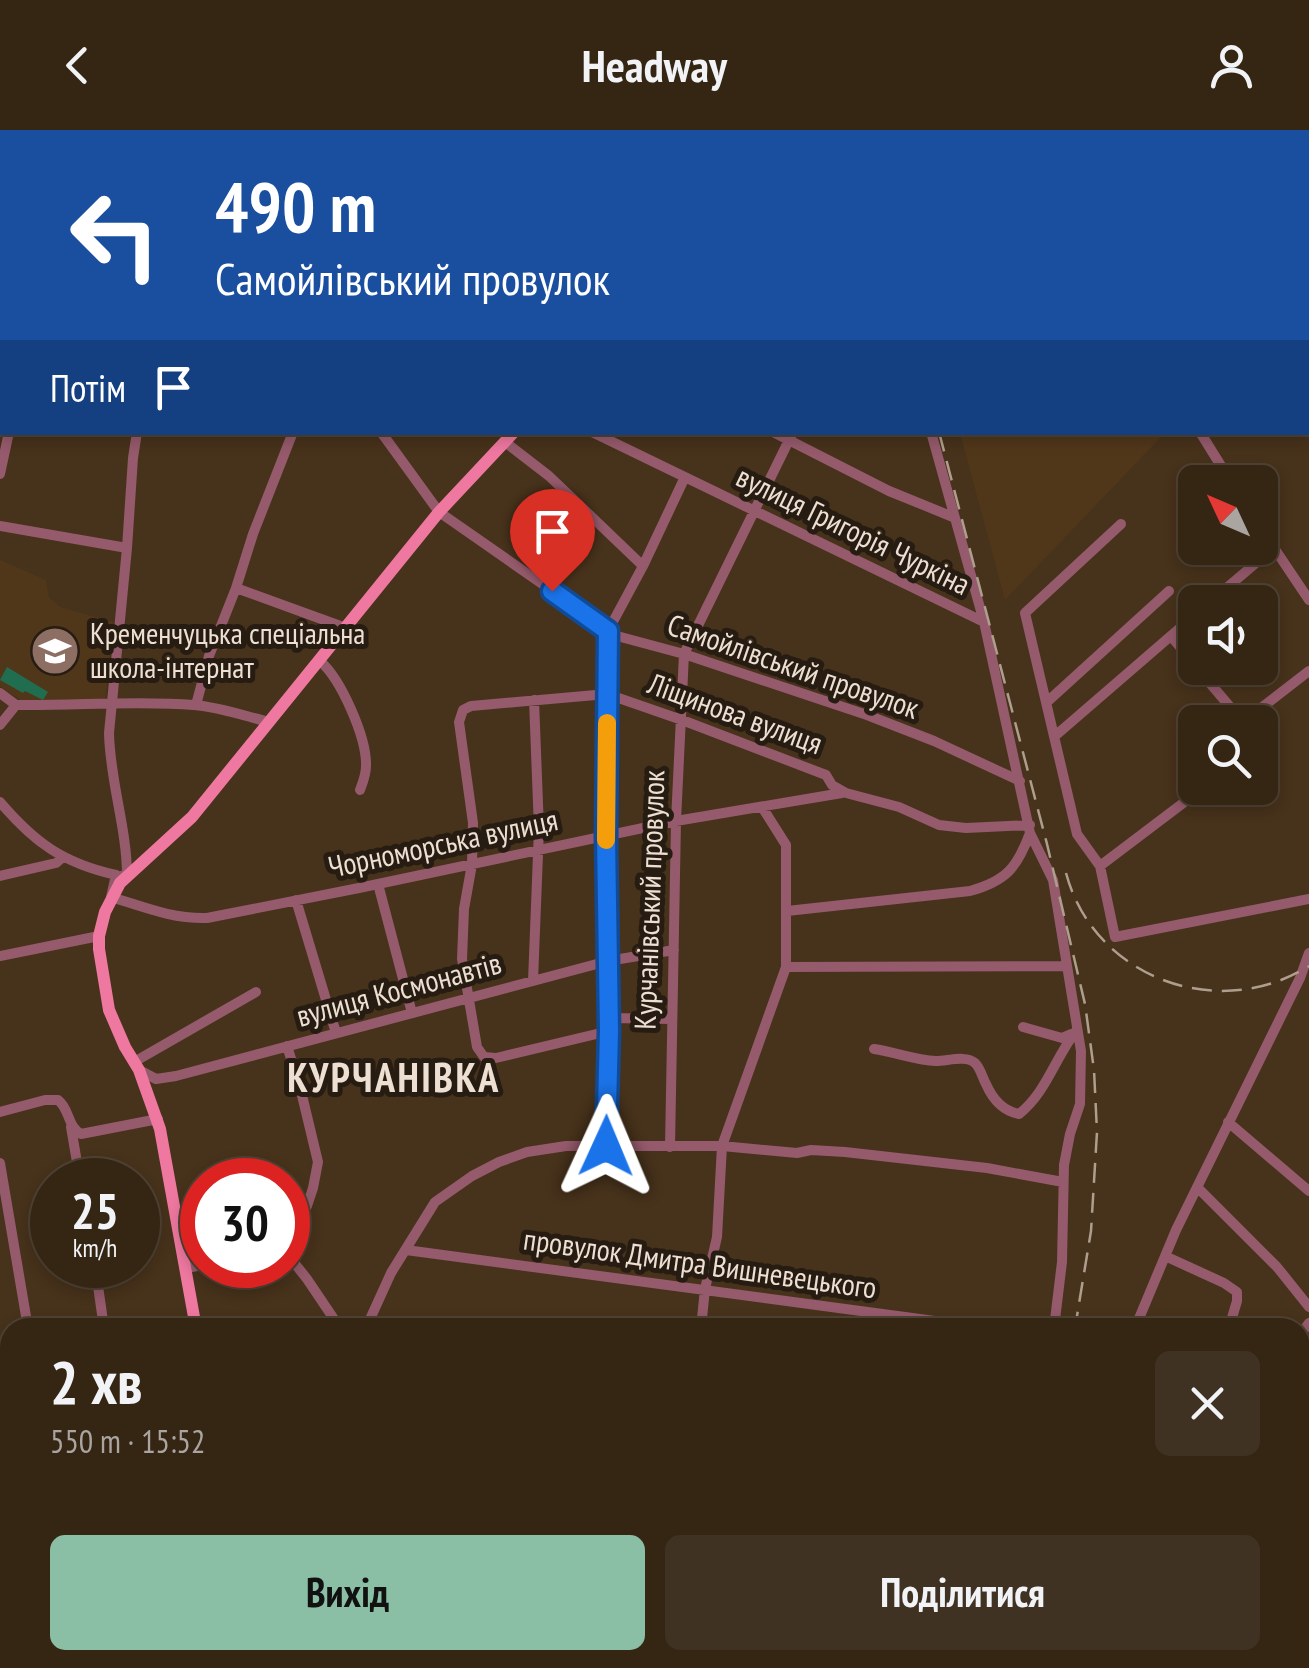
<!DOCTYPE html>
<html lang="uk">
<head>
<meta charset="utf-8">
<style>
	body { margin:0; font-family:"PT Sans Narrow",sans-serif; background:#403222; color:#f1f3f6; height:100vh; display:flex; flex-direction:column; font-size:38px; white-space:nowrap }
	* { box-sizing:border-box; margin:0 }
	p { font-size:32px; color:#aaa5a0 }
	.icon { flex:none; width:55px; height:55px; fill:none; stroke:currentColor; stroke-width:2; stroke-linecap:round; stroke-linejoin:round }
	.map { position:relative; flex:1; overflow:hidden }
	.panel { position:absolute; left:0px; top:1188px; width:1310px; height:352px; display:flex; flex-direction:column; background:#352614; border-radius:30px 30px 0 0; box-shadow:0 5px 15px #0003,0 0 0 2px #4f4334 }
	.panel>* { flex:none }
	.top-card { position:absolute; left:0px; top:0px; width:1310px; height:305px; box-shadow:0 5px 15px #0003,0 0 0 2px #4f4334; background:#1a4fa0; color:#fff; overflow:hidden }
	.needle { width:65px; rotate:314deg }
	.buttons { position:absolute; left:1178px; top:335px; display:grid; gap:20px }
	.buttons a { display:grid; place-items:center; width:100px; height:100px; border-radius:15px; background:#352614; box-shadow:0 5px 15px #0003,0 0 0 2px #4f4334; font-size:50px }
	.speed { position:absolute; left:30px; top:1028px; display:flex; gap:20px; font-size:50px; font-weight:700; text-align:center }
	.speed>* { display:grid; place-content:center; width:130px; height:130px; border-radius:50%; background:#352614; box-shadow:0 5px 15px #0003,0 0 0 2px #4f4334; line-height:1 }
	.speed small { font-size:25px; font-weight:400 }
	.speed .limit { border:15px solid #d22; background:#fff; color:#111 }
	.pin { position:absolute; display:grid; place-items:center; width:85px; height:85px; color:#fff; margin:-102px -42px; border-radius:50% 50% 50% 0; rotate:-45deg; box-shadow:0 0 10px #0007 }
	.pin .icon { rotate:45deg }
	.me { position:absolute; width:110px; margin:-55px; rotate:1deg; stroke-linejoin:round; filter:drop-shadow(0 0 8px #0008) }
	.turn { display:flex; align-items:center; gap:35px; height:210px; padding:0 50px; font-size:45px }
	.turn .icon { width:130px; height:130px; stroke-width:2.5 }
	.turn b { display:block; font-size:70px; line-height:85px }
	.then { display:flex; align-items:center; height:95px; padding:0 50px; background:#0003; gap:20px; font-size:38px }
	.round { display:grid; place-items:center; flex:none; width:105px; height:105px; border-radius:15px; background:#403222 }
	.overview { display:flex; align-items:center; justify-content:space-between; height:170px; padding:0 50px }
	h1 { font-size:60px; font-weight:800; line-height:75px }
	.cta { display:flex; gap:20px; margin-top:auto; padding:20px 50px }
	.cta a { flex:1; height:115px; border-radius:15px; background:#8abfa5; color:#111; font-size:40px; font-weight:800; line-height:115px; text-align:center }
	.cta a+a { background:#403222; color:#f1f3f6 }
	header { display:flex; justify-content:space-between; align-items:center; height:130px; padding:0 50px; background:#352614; font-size:45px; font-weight:800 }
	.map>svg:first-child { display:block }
	.built { fill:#51371a }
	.green { fill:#216d4f }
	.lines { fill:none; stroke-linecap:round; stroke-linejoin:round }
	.minor { stroke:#955a6c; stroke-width:10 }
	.major { stroke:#ef78a0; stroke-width:12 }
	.rail { stroke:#ae9e8d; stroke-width:2.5; stroke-dasharray:20 10; stroke-linecap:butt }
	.route-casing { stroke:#114b97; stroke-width:25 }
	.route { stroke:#1a73e8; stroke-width:18 }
	.slow { stroke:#f59e0b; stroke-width:18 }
	.labels { text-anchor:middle; stroke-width:10; stroke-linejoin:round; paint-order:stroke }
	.street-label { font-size:30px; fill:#eddfd2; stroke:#261c12 }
	.poi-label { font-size:30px; fill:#eddfd2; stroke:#261c12; text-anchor:start }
	.district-label { font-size:40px; font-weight:bold; letter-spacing:2.5px; fill:#eddfd2; stroke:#261c12 }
</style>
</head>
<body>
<header><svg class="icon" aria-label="back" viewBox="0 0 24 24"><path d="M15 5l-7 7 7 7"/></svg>Headway<svg class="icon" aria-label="person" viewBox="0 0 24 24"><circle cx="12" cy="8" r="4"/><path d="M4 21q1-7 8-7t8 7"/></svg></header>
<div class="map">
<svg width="1309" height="1538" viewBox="0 0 1309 1538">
	<rect width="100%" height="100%" fill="#47321b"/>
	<path class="built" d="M1157 303 1160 308 1005 470 960 303Z
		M0 430 46 450 49 468 60 477 113 492 105 572 25 573 0 556Z
		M765 1530H892L903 1538H758Z"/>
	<path class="green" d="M7 537 48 562 43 570 25 561 23 563 0 550Z
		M1300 1446 1309 1453V1538H1263V1530H1300Z"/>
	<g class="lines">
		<path class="minor" d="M230 0 238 2
			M375 0 381 2
			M584 0 586 2
			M847 0 848 2
			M958 0 960 2
			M1113 0 1115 2
			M1215 0 1217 2
			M217 2V0
			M504 2 505 0
			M797 2 800 0
			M1023 2 1024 0
			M0 142H2
			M1308 148 1309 150
			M0 157 2 166
			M0 249H2
			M1308 295 1309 298
			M381 302 439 382 617 506 684 524 867 585 934 611 1020 651
			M592 302 984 492
			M773 302 889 361 953 387
			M931 302 984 492 1030 703 1053 750 1081 921 1080 974 1070 1004 1064 1035 1062 1132 1054 1198
			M1200 302 1231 352
			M505 312 549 346 643 436
			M0 344 9 302
			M1121 394 1025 483 1077 704 1100 736 1115 807 1309 769
			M0 396 127 418
			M1260 397 1309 470
			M236 458 346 498
			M1210 472 1263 427 1268 410
			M1171 506 1195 535
			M320 531C341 549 367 608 366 636 366 645 363 652 360 660
			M1197 538 1243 592 1309 541
			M0 563 16 575
			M1047 572 1169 461
			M196 575 209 526 236 458 253 404 293 302
			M0 595 16 575C75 576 135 570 194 575 219 577 245 586 269 592
			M1055 606 1195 485
			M0 672C35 713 63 733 116 745L111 767C144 777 172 789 207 788L359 758 676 691 842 663
			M1100 736 1203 658
			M0 746 56 733 62 728
			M121 746H127C127 698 110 652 109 603L127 418 133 328 137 302
			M378 754 412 883
			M296 770 336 903
			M787 781 970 761C1006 751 1017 738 1030 703
			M0 826 99 806
			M786 837 1066 836
			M533 851 539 699 534 570
			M609 888 671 889
			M1023 897 1062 908 1071 904
			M609 901 496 928 484 927 477 917 462 829 464 779 472 734 473 693 459 592 463 580 471 576 607 564 682 590 826 645 832 655 846 663 899 677 939 695 966 698 1030 695
			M287 916 300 957 318 1032 313 1058 307 1076 288 1103
			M874 919C895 922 915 930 936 931 948 931 966 925 975 933 981 939 982 947 986 954 993 970 1003 981 1019 984 1046 963 1055 928 1076 901
			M134 932 256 862
			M139 940 156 949 176 946 608 831 674 820
			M0 982 45 970H58C70 979 67 996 81 1004L158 989
			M1228 992 1309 1061
			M71 997 80 1050
			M606 1016 609 901 606 707 608 501 643 436 685 347
			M670 1017 676 691 684 524 793 302
			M0 1033 28 1198
			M1197 1057 1277 1137 1309 1177
			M406 1120 987 1198
			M288 1125 307 1149 336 1192 342 1198
			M1165 1126 1224 1153 1237 1162V1171L1229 1198
			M95 1135 104 1198
			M187 1138 202 1135
			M366 1198 391 1143 435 1072 472 1046 499 1032 527 1022 566 1016H722L797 1023 811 1020 845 1022 987 1038 1063 1052
			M701 1198 705 1159 717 1107 722 1016 786 837V715L762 677
			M1135 1198 1176 1100 1300 848 1309 823
			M1300 1205 1309 1193
			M0 1248 10 1244
			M1300 1377 1309 1365
			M0 1388 10 1384
			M1300 1431 1309 1438
			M0 1500 10 1496
			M331 1530 332 1538
			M563 1530 574 1538
			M898 1530 909 1538
			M467 1538 472 1530
			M929 1538 933 1530
			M985 1538 989 1530
			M1070 1538 1074 1530
			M1160 1538 1165 1530"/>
		<path class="major" d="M681 2 682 0
			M196 1198 160 999 139 940 125 917 109 880 99 819V806L105 782 120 753 192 687 439 382 514 302
			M248 1530 249 1538"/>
		<path class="rail" d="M861 0 862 2
			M899 0 901 2
			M939 302 1047 714 1085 874 1094 940 1097 1002 1091 1101 1075 1198
			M1066 743C1094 848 1218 893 1309 836
			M936 1538 940 1530"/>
	</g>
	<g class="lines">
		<g class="route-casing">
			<path id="route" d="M552 461 608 501 606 707 609 901 606 1016"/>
		</g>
		<use href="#route" class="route"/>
		<path class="slow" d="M606 710 607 593"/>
	</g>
	<defs>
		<g id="school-disc" transform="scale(2.5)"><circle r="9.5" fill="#8d6e63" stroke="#261c12"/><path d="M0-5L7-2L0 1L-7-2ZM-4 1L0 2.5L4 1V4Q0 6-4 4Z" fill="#fff"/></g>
	</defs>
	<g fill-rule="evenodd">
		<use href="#school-disc" x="55" y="521"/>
	</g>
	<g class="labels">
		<g class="street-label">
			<text transform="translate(853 401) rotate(26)" y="10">вулиця Григорія Чуркіна</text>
			<text transform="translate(793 537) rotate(19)" y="10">Самойлівський провулок</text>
			<text transform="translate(735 584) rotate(20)" y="10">Ліщинова вулиця</text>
			<text transform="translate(443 714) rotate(-12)" y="10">Чорноморська вулиця</text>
			<text transform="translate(650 770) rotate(-88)" y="10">Курчанівський провулок</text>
			<text transform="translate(399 860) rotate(-15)" y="10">вулиця Космонавтів</text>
			<text transform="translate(700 1134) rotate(8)" y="10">провулок Дмитра Вишневецького</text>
		</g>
		<g class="poi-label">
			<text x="90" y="514">Кременчуцька спеціальна<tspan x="90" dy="34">школа-інтернат</tspan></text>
		</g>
		<g class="district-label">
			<text x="394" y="962">КУРЧАНІВКА</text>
		</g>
	</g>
</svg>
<div class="buttons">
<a><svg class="needle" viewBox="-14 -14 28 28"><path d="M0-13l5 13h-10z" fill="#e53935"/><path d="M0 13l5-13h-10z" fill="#aaa5a0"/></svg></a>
<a><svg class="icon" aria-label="sound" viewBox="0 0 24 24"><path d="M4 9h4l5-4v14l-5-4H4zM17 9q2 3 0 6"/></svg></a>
<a><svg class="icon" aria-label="search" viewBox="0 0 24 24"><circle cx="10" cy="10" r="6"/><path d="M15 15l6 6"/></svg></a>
</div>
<div class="speed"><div>25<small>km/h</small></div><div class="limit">30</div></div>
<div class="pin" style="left:552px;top:461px;background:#d93025"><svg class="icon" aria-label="arrive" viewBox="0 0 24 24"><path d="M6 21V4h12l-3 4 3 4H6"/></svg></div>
<svg class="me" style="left:606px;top:1016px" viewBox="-20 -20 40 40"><path d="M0-17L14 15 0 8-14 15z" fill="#1a73e8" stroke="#fff" stroke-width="4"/></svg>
<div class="top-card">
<div class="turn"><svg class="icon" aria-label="left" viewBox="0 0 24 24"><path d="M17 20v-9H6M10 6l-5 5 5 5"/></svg><div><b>490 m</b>Самойлівський провулок</div></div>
<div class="then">Потім<svg class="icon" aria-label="arrive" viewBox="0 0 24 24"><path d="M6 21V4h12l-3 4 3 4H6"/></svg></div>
</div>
<section class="panel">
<div class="overview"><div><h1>2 хв</h1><p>550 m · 15:52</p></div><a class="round"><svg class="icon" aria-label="close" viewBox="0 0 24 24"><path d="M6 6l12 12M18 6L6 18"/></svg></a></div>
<div class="cta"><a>Вихід</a><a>Поділитися</a></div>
</section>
</div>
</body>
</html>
